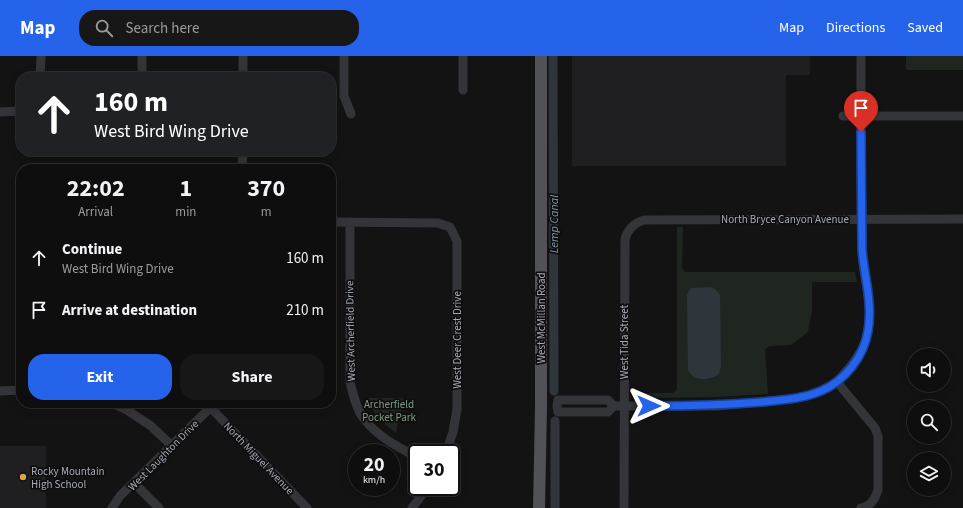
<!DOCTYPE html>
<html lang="en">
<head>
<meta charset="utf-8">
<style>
	body { margin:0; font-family:"Source Sans 3",sans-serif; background:#171718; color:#f1f3f6; height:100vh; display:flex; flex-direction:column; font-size:15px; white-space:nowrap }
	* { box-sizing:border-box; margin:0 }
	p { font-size:13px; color:#9b9c9e }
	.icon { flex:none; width:22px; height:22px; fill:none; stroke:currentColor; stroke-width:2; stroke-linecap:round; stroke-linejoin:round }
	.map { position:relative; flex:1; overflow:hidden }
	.details { position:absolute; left:16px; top:108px; width:320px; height:244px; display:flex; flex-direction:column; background:#0e0e0f; border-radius:16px; box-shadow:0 2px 10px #0003,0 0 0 1px #2e2e2f }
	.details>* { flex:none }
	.top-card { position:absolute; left:16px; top:16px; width:320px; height:84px; border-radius:16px; box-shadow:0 2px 10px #0003,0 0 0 1px #2e2e2f; background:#202124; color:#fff; overflow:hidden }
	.tools { position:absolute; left:907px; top:292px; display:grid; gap:8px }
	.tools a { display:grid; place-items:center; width:44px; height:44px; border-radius:50%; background:#0e0e0f; box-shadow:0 2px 10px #0003,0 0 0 1px #2e2e2f; font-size:20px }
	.speed { position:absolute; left:348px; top:388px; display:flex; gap:8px; font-size:20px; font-weight:700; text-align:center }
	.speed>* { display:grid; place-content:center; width:52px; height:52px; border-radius:50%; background:#0e0e0f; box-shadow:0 2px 10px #0003,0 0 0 1px #2e2e2f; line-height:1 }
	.speed small { font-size:10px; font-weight:400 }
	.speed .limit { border:2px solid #111; border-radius:6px; background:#fff; color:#111 }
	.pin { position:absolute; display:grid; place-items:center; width:34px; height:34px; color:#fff; margin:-41px -17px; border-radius:50% 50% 50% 0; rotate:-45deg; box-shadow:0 0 4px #0007 }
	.pin .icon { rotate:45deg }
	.me { position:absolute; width:44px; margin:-22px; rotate:90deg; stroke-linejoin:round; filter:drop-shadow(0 0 3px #0008) }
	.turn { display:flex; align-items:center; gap:14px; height:84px; padding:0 12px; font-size:18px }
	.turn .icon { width:52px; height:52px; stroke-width:2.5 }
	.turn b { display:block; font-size:28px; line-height:34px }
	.eta { display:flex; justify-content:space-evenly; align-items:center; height:68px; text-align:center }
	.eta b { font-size:24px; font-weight:700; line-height:28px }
	.primary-button { display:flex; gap:8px; margin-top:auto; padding:8px 12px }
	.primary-button a { flex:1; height:46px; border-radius:16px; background:#2563eb; color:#fff; font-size:16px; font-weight:700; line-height:46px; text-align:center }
	.primary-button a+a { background:#171718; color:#f1f3f6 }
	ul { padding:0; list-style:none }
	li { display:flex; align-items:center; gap:12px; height:52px; padding:0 12px }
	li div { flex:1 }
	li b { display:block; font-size:15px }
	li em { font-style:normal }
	header { display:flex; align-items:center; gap:24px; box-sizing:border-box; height:56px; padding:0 20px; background:#2563eb; color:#fff }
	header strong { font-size:19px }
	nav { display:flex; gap:22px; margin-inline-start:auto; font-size:14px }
	.search { width:280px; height:36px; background:#171718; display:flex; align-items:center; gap:10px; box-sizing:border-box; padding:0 14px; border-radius:16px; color:#9b9c9e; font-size:15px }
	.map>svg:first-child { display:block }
	.built { fill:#1f1f21 }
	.green { fill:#1f2620 }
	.water { fill:#2e353b }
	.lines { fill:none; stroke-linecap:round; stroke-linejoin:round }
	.canal { stroke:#2e353b; stroke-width:9 }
	.minor { stroke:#343538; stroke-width:9 }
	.major { stroke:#505257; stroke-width:12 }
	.route-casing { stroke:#184099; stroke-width:10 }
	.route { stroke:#2563eb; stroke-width:7 }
	.poi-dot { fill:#dba344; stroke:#0e0e0f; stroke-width:1.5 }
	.labels { text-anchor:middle; stroke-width:3.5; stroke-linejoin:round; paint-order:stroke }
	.street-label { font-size:11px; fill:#a6aab3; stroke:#0e0e0f }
	.park-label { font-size:11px; fill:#7f9c80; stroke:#0e0e0f }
	.poi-label { font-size:11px; fill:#a6aab3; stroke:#0e0e0f; text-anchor:start }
	.water-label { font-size:12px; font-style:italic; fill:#8198aa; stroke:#0e0e0f }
</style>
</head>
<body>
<header>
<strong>Map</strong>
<div class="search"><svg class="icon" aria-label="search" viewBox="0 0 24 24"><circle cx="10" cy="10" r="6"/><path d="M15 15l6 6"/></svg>Search here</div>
<nav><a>Map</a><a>Directions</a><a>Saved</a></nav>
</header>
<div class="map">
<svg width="963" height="452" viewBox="0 0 963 452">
	<rect width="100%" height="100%" fill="#131314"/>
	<path class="built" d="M572 0H810V19H786V110H572Z
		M0 390H46V452H0Z"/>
	<path class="green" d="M906 0H963V14H906Z
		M677 171H683L682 212 685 216H855L857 226H812V255L808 276 791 289 769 290 765 294 768 338 716 341 638 342 635 337H673L677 333Z
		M366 342H403V348L396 377C383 368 373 357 366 342Z"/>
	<path class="water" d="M712 231 716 234 720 239 721 310 719 318C709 325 694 326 688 314L687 239 691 232Z"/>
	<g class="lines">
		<path class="canal" d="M553 0 554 335
			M555 365V452"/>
		<path class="minor" d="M142 0V21
			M344 0V40L351 58
			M861 0C861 65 860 129 862 194 863 221 873 247 868 275 864 296 851 310 837 326L875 372 878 380V434C875 443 871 450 861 452
			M40 21 41 0
			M243 21V0
			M463 34V0
			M0 56 21 55
			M843 60H963
			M242 113 243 95
			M331 166 438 167 450 171 457 185V353L453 376 446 397
			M350 166V326C353 338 356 353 364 363 378 381 398 391 417 401
			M0 335 21 334
			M558 344H608L614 350 608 356H558L557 350Z
			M111 347 127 354 151 370 172 390
			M614 350H717L792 343 806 340 822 334 837 326
			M210 351 307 452
			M134 427 159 452
			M112 452 120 440 215 347
			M412 452 428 431
			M624 452 625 183C628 173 634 167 644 164L963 163"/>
		<path class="major" d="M539 452 541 351V0"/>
	</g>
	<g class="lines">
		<g class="route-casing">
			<path id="route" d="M649 350C687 350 724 349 762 346 782 344 802 343 821 335 845 325 864 300 868 275 873 247 864 220 862 193L861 76"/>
		</g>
		<use href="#route" class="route"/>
	</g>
	<circle class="poi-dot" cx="23" cy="421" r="4"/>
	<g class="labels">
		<g class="street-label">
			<text x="785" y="167">North Bryce Canyon Avenue</text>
			<text transform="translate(541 262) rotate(-90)" y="4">West McMillan Road</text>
			<text transform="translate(350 275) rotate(-91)" y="4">West Archerfield Drive</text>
			<text transform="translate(457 284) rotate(-90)" y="4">West Deer Crest Drive</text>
			<text transform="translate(624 286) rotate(-90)" y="4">West Tida Street</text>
			<text transform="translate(163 399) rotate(-45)" y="4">West Laughton Drive</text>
			<text transform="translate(259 402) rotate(46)" y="4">North Miguel Avenue</text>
		</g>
		<g class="park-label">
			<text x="389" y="352">Archerfield<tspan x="389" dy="13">Pocket Park</tspan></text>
		</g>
		<g class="poi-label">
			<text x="31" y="419">Rocky Mountain<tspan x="31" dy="13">High School</tspan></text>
		</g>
		<g class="water-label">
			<text transform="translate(554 168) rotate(-90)" y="4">Lemp Canal</text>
		</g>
	</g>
</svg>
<div class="tools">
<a><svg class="icon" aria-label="sound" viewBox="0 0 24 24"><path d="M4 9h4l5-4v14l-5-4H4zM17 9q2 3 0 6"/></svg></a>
<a><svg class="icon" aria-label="search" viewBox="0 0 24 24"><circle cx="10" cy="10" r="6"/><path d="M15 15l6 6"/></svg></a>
<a><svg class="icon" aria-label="layers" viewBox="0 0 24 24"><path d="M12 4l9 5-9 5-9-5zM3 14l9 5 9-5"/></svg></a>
</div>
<div class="speed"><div>20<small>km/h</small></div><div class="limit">30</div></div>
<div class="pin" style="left:861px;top:76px;background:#d93025"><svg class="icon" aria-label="arrive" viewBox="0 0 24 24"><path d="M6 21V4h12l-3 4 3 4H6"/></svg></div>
<svg class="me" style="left:649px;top:350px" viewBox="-20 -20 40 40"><path d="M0-17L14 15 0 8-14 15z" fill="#2563eb" stroke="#fff" stroke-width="4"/></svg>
<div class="top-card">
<div class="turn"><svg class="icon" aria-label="ahead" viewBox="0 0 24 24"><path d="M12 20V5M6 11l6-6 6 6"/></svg><div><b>160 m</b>West Bird Wing Drive</div></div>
</div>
<section class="details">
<div class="eta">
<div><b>22:02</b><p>Arrival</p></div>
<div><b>1</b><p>min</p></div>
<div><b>370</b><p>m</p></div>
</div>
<ul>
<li><svg class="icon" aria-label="ahead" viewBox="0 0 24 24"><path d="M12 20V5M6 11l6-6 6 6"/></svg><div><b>Continue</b><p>West Bird Wing Drive</p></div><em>160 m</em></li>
<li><svg class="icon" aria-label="arrive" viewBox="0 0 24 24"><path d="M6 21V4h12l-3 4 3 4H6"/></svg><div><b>Arrive at destination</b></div><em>210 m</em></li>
</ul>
<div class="primary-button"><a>Exit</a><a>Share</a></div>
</section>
</div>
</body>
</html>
